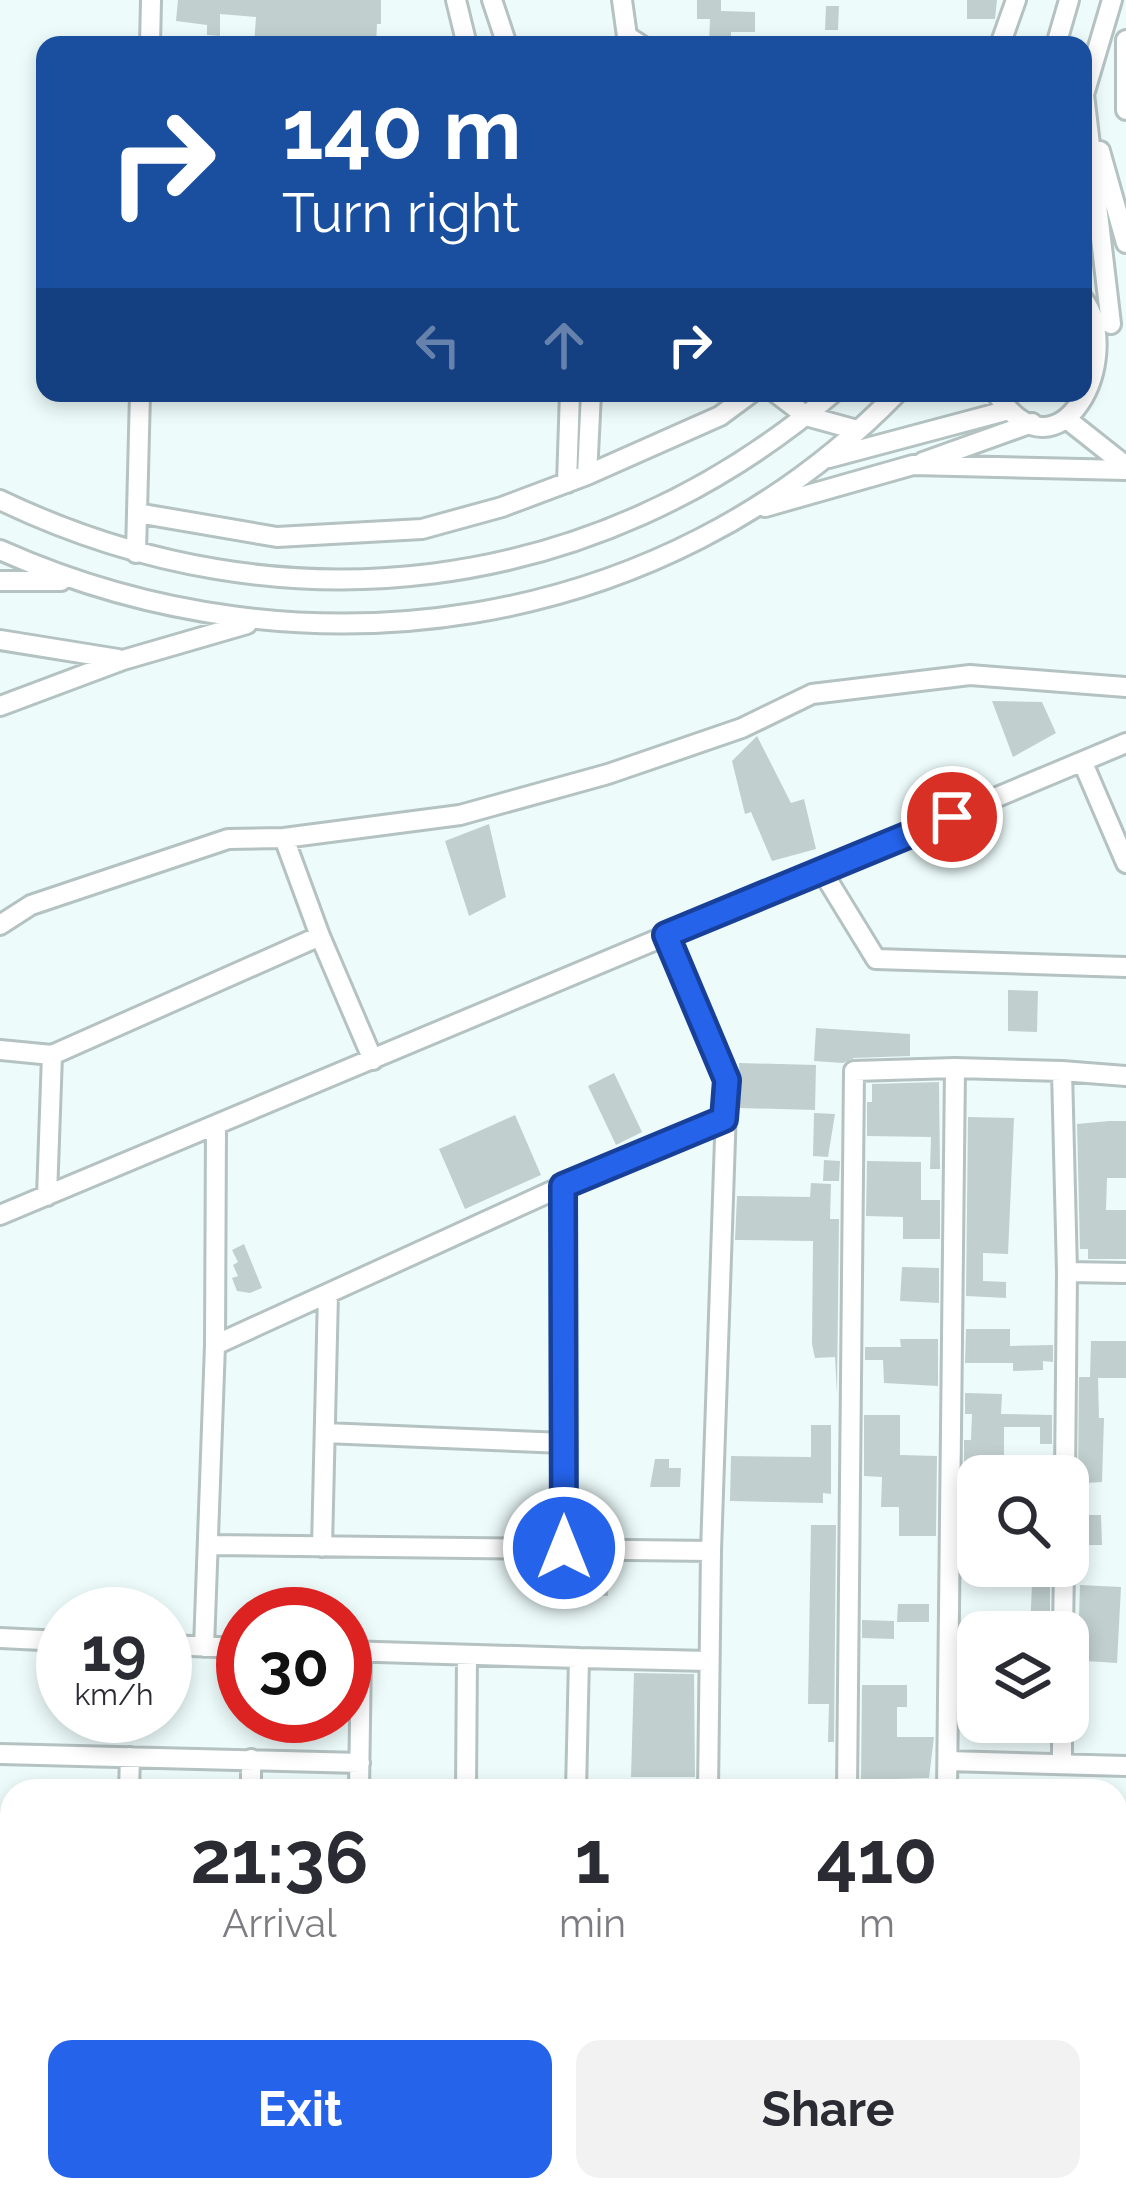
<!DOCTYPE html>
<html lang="en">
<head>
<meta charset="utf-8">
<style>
	body { margin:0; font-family:Raleway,sans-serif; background:#f2f2f3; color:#2b2b33; height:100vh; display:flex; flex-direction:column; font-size:45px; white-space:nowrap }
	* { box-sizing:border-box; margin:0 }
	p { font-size:39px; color:#7c7c81 }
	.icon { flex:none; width:66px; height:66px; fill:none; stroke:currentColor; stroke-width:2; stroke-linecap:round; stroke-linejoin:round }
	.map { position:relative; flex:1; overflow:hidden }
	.side { position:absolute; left:0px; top:1779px; width:1128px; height:423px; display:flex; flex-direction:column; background:#fff; border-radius:36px 36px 0 0; box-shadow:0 6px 18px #0003 }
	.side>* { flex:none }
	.guide { position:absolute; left:36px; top:36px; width:1056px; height:366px; border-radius:24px; box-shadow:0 6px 18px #0003; background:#1a4fa0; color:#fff; overflow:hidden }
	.fabs { position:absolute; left:957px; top:1455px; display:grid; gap:24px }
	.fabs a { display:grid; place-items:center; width:132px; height:132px; border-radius:24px; background:#fff; box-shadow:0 6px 18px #0003; font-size:60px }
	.speed { position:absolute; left:36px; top:1587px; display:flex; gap:24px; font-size:60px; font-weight:700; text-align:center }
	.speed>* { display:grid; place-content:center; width:156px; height:156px; border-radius:50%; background:#fff; box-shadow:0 6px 18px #0003; line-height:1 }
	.speed small { font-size:30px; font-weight:400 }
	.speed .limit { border:18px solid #d22; background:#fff; color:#111 }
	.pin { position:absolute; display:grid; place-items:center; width:102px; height:102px; color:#fff; margin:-51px; border:6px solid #fff; border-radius:50%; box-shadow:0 3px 12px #0007 }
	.me { position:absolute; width:132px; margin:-66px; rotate:0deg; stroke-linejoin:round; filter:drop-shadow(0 0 9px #0008) }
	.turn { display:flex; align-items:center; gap:42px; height:252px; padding:0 48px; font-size:54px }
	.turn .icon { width:156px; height:156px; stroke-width:2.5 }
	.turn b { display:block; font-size:84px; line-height:102px }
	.lanes { display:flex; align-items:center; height:114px; padding:0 48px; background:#0003; justify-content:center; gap:60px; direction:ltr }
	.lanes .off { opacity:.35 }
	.eta { display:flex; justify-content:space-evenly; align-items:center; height:204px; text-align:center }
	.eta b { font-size:72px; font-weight:700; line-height:84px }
	.primary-button { display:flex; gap:24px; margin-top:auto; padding:24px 48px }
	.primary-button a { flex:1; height:138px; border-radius:24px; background:#2563eb; color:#fff; font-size:48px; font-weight:700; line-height:138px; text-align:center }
	.primary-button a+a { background:#f2f2f3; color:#2b2b33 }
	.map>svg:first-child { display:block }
	.building { fill:#c1cfcf }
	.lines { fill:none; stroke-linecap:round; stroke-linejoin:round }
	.minor-casing { stroke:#b4c2c1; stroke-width:24 }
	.minor { stroke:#fff; stroke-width:18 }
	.route-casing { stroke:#184099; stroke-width:30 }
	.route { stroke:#2563eb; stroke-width:21 }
</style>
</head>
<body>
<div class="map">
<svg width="1126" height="2200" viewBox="0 0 1126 2200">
	<rect width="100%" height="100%" fill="#edfcfb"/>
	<path class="building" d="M178 0H381V24H377L376 45H320V41L280 38 279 45H254L256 17 220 14V36L207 35V25L176 21Z
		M697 0H721V11L755 12V32H731V45L709 43 710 19H697Z
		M967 0H997L995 19H967Z
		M826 6H839L838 30H825Z
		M992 701 1042 702 1056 733 1013 757Z
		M757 736 791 803 804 799 816 849 772 861 751 812 745 814 732 761Z
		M489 824 506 897 469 916 445 841Z
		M1008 990 1038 991 1037 1032 1008 1031Z
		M816 1028 910 1034V1056L854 1058 843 1063 814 1061Z
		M739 1063 816 1065 815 1110 740 1108Z
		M614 1073 642 1132 616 1145 588 1086Z
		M939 1082 940 1169H930L931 1137 867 1136V1102H872V1084Z
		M814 1113 835 1114 828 1157 813 1156Z
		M515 1115 541 1175 465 1209 439 1149Z
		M968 1117 1014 1118 1008 1254 983 1253V1281L1006 1282V1298L966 1296Z
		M1109 1121H1126V1178H1107L1106 1210H1126V1259H1088V1249H1080L1077 1124Z
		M824 1160 840 1161 839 1181H823Z
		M867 1161 921 1162V1200H940V1239H903V1217L866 1216Z
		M811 1183 831 1184 830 1219H839L837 1394 835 1357 815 1358 812 1344 813 1241 735 1240 737 1196 810 1197Z
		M244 1244 262 1288 250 1293 237 1291 232 1278 238 1276 233 1265 238 1262 232 1250Z
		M902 1267 939 1268V1303L900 1301Z
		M966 1329H1010V1346L1053 1345V1362L1043 1361V1370L1013 1371V1363H965Z
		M900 1339H938V1386L884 1383 883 1360H865V1347H901Z
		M1091 1341H1126V1378H1098L1099 1418H1104L1102 1482 1086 1483 1087 1489H1073L1078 1476 1079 1377H1090Z
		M965 1393 1002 1394 1001 1414 1052 1415V1444H1040V1427H1004V1466H964V1440H971L972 1414H965Z
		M864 1415H900V1455L937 1456 936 1536H899V1507H881L882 1477 864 1476Z
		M811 1425H831V1494L823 1493V1503L730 1501 731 1456 811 1457Z
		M1004 1458H1030L1034 1476H1004Z
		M655 1459H669V1468H681L680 1487H650Z
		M1072 1515H1101L1102 1545H1073Z
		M811 1525H836L834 1742H828L829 1704H808Z
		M588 1567 609 1568 608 1596 586 1595Z
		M1032 1583H1050V1632H1030Z
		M1080 1585 1121 1587 1117 1663 1071 1660 1079 1617Z
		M898 1604H929V1622H897Z
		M862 1620 894 1621V1639L862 1638Z
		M634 1673 694 1674 695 1777H631Z
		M862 1685H907V1707H897V1737H934L929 1778 861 1780Z"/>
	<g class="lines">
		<g class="minor-casing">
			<path id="minor" d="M456 0 467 45
				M492 0 507 45
				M622 0 627 36 641 45
				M1126 40V110
				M150 45 151 0
				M1000 45 1016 0
				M1056 45 1069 0
				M1084 94 1111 324
				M1083 98 1112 0
				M1100 151 1126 243
				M776 393 806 416 857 430
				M996 393C1059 489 1126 357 1083 299
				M1073 424 1126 466
				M829 458 1009 410
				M923 462 1032 423
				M587 475 591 393
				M567 483 570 393
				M0 500C281 635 595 597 833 393
				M765 507 913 465 1126 470
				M137 513 277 537 422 529 502 507 587 475 720 416 751 393
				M0 550C302 685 662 635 897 393
				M136 553 140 393
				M0 581H61
				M0 640 118 659
				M0 706 123 660 247 624
				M1083 763 1126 863
				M284 838 320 936 373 1060
				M822 871 876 959 1126 967
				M0 925 31 905 228 839 284 838 460 815 608 774 742 728 812 694 970 675 1126 687
				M666 935 727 1080 711 1551 708 1791
				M0 1050 52 1055 320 936
				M955 1068 1062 1071 1067 1272 1065 1476
				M1062 1071 1126 1076
				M563 1186 564 1548
				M47 1196 52 1055
				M0 1215 1126 743
				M1067 1272 1126 1273
				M215 1345 563 1186 724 1119
				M325 1433 564 1443
				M209 1545 711 1551
				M322 1547 328 1294
				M1063 1632 1064 1566
				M0 1638 63 1641
				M165 1645 243 1648
				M204 1647 215 1345 216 1125
				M345 1651 579 1658 576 1791
				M579 1658 709 1661
				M0 1754 360 1763
				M948 1761 1126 1766
				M1062 1764V1722
				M129 1791 130 1757
				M251 1791V1759
				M359 1791 361 1652
				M466 1791 467 1656
				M847 1791 854 1071 955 1068 947 1791
				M0 1844 12 1851
				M0 1919 12 1900
				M0 2051 12 2058
				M0 2089 12 2095
				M201 2190 223 2200
				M299 2190 323 2200
				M570 2200V2190
				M703 2200V2190"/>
		</g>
		<use href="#minor" class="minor"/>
	</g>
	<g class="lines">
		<g class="route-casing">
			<path id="route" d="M564 1548 563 1186 724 1119 727 1080 666 935 952 817"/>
		</g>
		<use href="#route" class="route"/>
	</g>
</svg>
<div class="fabs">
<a><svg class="icon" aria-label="search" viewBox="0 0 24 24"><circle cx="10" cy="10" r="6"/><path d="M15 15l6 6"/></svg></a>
<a><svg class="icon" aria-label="layers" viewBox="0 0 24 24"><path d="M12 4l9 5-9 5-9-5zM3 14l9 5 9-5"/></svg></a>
</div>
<div class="speed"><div>19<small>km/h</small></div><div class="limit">30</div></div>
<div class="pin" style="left:952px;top:817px;background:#d93025"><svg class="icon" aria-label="arrive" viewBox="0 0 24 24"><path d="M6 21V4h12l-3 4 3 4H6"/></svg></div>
<svg class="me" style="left:564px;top:1548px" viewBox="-20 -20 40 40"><circle r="17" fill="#2563eb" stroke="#fff" stroke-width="3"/><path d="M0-11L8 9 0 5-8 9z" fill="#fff"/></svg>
<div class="guide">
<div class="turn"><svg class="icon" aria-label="right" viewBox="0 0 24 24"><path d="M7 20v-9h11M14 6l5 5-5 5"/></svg><div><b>140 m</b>Turn right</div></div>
<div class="lanes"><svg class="icon off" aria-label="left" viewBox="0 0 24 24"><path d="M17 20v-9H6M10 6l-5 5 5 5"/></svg><svg class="icon off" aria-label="ahead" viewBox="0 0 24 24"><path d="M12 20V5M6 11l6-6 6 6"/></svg><svg class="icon" aria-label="right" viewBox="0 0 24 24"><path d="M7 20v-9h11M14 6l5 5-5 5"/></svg></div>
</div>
<section class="side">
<div class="eta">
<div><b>21:36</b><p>Arrival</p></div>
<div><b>1</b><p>min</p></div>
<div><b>410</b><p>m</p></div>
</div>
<div class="primary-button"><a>Exit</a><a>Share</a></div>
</section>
</div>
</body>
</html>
